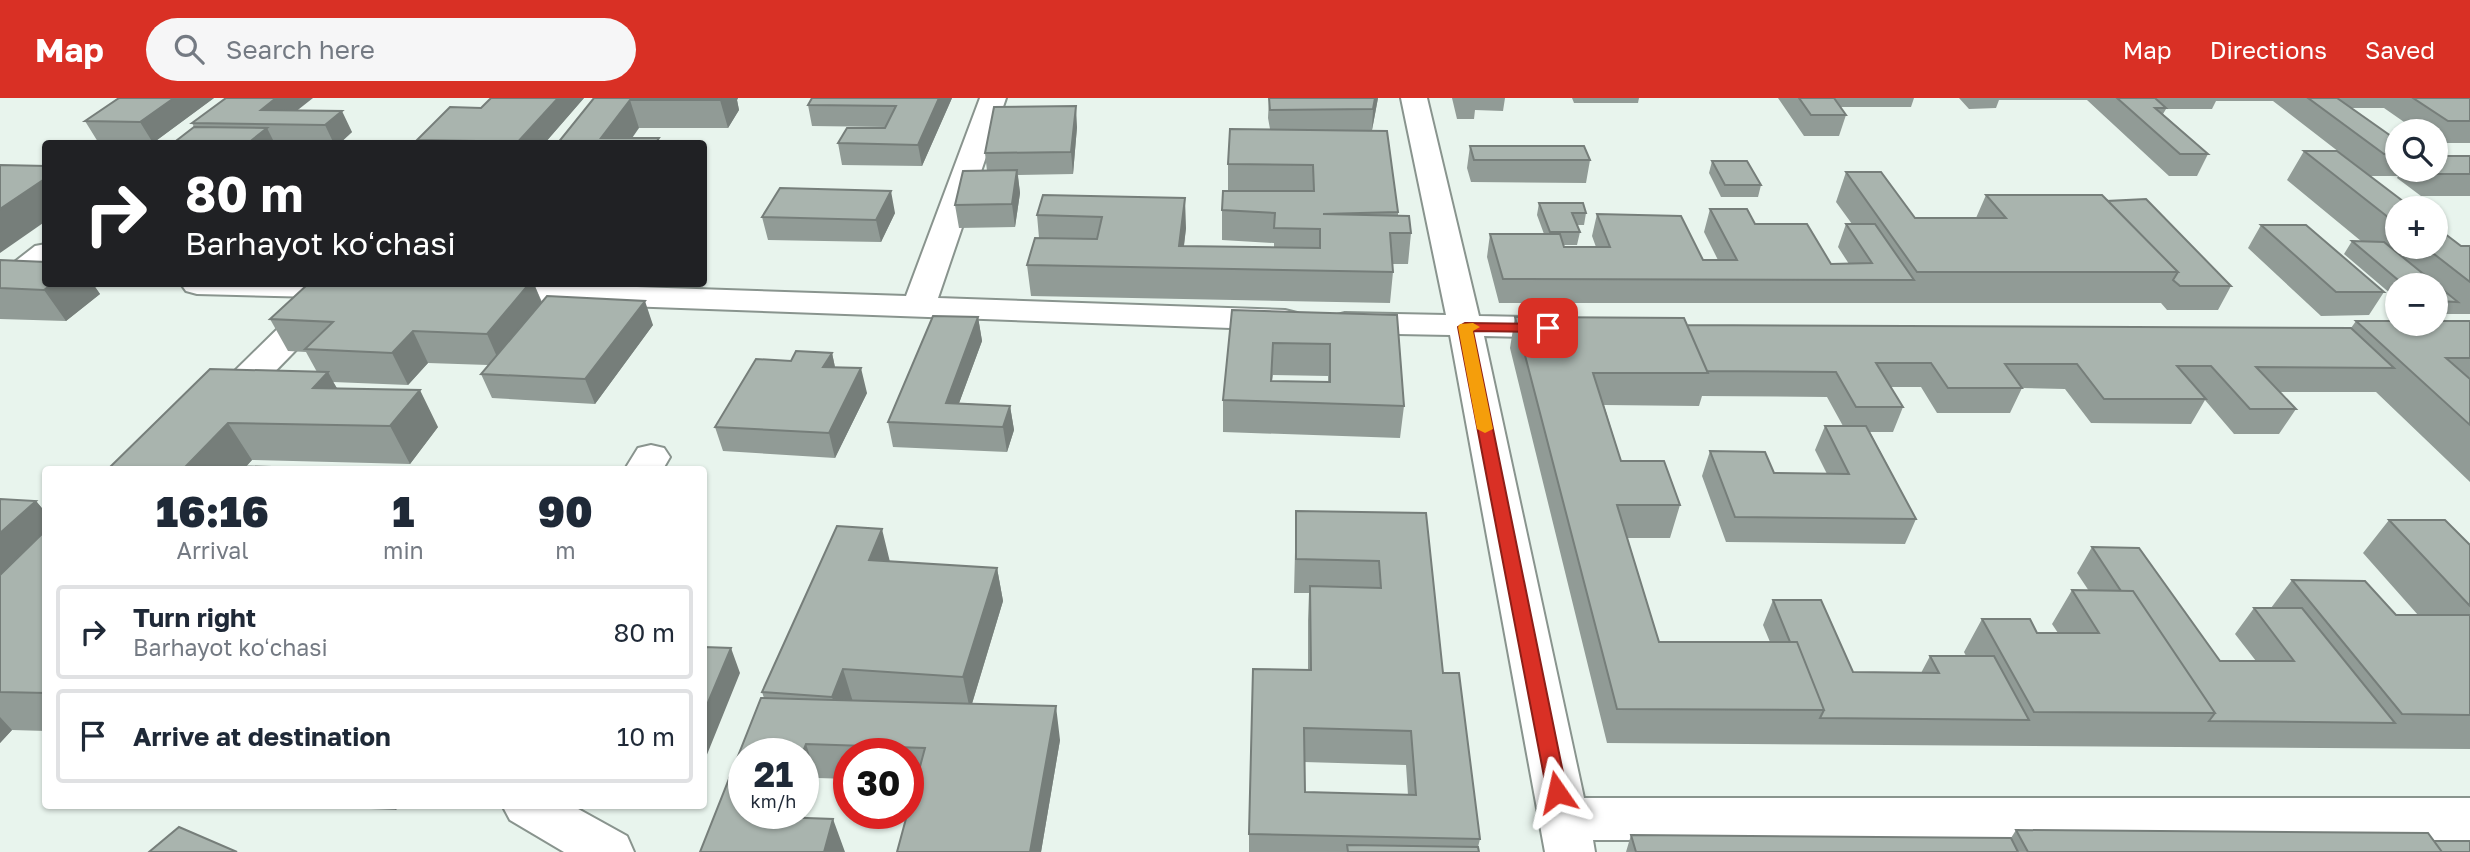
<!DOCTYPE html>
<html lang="en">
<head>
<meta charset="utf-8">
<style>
	body { margin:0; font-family:"Golos Text",sans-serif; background:#f6f6f7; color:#1f2937; height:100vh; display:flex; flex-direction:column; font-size:26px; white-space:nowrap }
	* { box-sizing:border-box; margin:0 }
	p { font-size:23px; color:#747a83 }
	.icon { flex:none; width:38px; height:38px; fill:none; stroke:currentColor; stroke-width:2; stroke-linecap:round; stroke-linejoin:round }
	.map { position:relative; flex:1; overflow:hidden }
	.drawer { position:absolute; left:42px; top:368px; width:665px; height:343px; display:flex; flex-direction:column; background:#fff; border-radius:7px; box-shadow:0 2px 5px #0004 }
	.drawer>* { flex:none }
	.banner { position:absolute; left:42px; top:42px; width:665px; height:147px; border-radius:7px; box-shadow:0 2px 5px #0004; background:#202124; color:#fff; overflow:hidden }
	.buttons { position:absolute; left:2385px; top:21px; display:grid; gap:14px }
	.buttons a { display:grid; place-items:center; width:63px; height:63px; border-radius:50%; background:#fff; box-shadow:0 2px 5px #0004; font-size:35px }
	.speed { position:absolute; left:728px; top:640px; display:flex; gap:14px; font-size:35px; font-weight:700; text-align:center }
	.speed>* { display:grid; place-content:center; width:91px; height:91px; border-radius:50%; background:#fff; box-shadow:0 2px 5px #0004; line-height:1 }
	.speed small { font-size:18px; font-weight:400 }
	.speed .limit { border:10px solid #d22; background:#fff; color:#111 }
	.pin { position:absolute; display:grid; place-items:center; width:60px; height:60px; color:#fff; margin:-30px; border-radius:14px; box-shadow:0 4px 10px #0006 }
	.me { position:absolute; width:77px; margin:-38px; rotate:349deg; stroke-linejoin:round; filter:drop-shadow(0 0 5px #0008) }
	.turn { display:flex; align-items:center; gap:24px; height:147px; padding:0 28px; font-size:32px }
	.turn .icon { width:91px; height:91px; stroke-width:2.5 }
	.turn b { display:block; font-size:49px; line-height:60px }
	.eta { display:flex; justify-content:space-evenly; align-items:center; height:119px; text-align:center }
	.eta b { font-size:42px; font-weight:800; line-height:49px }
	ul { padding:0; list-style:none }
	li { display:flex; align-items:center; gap:21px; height:94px; margin:0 14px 10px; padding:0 14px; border:4px solid #e0e1e3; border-radius:7px }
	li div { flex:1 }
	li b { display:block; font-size:26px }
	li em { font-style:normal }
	header { display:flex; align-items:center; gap:42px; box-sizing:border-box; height:98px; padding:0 35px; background:#d93025; color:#fff }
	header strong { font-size:33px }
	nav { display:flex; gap:38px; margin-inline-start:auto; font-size:24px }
	.search { width:490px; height:63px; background:#f6f6f7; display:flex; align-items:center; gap:18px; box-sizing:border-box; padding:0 24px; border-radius:38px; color:#747a83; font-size:26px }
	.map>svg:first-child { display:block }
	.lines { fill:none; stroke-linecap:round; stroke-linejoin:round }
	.minor-casing { stroke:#89948e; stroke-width:4 }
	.minor { fill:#fff; fill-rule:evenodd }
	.wall { fill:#919b96; fill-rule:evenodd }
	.shaded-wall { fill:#767e7a }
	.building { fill:#a9b4ae; stroke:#767e7a; stroke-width:2; fill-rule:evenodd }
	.route { fill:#d93025; stroke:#8d1f18; stroke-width:2 }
	.slow { fill:#f59e0b }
</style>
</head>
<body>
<header>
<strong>Map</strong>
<div class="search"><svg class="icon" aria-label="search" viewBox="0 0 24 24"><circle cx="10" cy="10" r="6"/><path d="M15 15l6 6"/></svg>Search here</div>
<nav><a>Map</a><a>Directions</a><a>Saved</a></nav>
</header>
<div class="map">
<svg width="2470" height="754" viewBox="0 0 2470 754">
	<rect width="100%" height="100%" fill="#e8f4ed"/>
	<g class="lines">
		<g class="minor-casing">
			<path id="minor" d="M980 0H1006L938 200 1285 212 1297 215 1302 222 1297 229 1285 232 485 203 474 200 469 193 476 186H547L906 198Z
				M1401 0H1427L1479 218 1565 220 1577 223 1582 230 1577 237 1565 240 1484 238 1584 700H2470V742H1593L1595 754H1545L1450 237 1345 235 1333 232 1328 225 1333 218 1345 215 1446 217Z
				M46 146V171C31 182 22 192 3 187L0 177 3 173 35 148Z
				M181 186H371L374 190 369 197 358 200 197 196 186 193Z
				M319 199 331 202 335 209 331 216 180 371H139L144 362 307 202Z
				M651 347 664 350 670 359 663 371H625L638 350Z
				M502 707H571L627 738 634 754H564L510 722Z"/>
		</g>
		<use href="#minor" class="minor"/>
	</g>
	<path class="wall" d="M214 0 153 45 98 44 85 23Z
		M489 0H584L544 46H418L417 42 481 10 491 0Z
		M594 0H738L737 2 739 12 728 30H639L557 46Z
		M812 0H952L922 68 842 67 838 45 885 30 886 29 812 28 808 7Z
		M1269 0H1378L1372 32 1398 114V117L1411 135 1408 166H1392L1393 174 1390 205 1031 198 1027 167 1039 140 1037 117 1043 97 1186 130 1184 148 1274 150V145L1222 142V112L1228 93V66L1270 31 1268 20Z
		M1452 0H1505L1503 13 1475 12 1474 21H1457Z
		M1572 0H1639L1638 5H1574Z
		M1778 0H1914L1911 9H1840L1846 17 1839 38H1804Z
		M1959 0H2470V45H2436V33H2417L2384 10H2350L2398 43V72H2436L2470 58V98H2421L2397 80 2398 78H2370L2273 3H2216L2212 11H2166L2163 16 2208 56 2197 78H2169L2087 2H1999L1996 10 1969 11Z
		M298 12 352 34 339 46H172L194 29 192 25Z
		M1077 29 1073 76 1018 77 1020 95 1015 129 959 130 955 107 987 73 985 55Z
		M1470 48 1590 62 1586 85 1471 84 1467 70Z
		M2304 53 2398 110V149L2470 148V216H2436V187H2398V202L2344 156 2352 143H2361L2287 82Z
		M1712 63 1761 87 1758 99H1721L1709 75Z
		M1846 74 1915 120H1976L1986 97 2108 103 2231 188 2218 212H2167L2161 205H1499L1487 159 1490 136H1544L1537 117 1539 105 1586 115 1584 127H1577L1580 134 1577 147H1564V149H1596L1592 138 1597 116 1703 162H1718L1704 134 1710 111 1755 126 1831 166H1849L1838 149 1846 126H1852L1836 104Z
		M895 115 881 144 768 142 762 119Z
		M2261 127 2384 194 2369 217 2321 218 2248 150Z
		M0 162 46 186H93L100 196 66 223 0 221Z
		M308 186H534L542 204 653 227 595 306 492 300 481 276 488 267 428 265 408 287 333 284 337 290 438 329 410 366 252 362 246 368 270 369 272 371H108L317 274 306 254 288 253 270 221Z
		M1232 212 1397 217 1404 308 1400 340 1223 334V302ZM1273 277 1328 278V284L1272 283Z
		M978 219 982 243 959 305 1010 308 1014 332 1007 354 893 349 888 324Z
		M1515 219 1687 227 2351 230 2356 223H2470V384L2376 294H2279L2296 311 2279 336H2234L2205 302 2191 326 2091 325 2065 291 2022 290 2010 315H1937L1921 289H1891L1903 309 1893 334H1870L1916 421 1905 446 1726 444 1702 378 1710 353 1774 375 1827 376 1815 352 1825 328H1843L1827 299 1702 298 1699 308 1604 307 1621 363 1680 407 1670 440H1627L1659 544H1770L1763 527 1773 502 1853 574 1921 575 1930 558H1966L1964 554 1982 521 2037 535H2058L2052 526 2072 492 2089 493 2077 475 2092 449 2220 563H2256L2235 536 2254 510H2271L2292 482 2396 517H2418L2363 455 2389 422 2470 447V651L1607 645 1510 250Z
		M832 255 835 269 867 295 835 360 723 353 715 329 791 263Z
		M0 401 36 403 46 415V633L12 632 0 645Z
		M1296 413 1426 415 1443 575 1480 741 1478 749 1479 754H1249V736L1308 572V522L1309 495H1294ZM1304 664 1406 667 1408 697 1305 694Z
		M890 464 997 470 1003 503 972 606 1060 642 1041 754H897L916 683H908V656H849V681L817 680 804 720 700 754 764 600 762 594Z
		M271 707H399L396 712Z
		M2016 732 2028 754H1626L1631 737 2011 740Z"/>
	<path class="shaded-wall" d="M174 0H214L153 45 140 24Z
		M276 0H313L280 26 261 12Z
		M558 0H584L544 46H516Z
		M721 0H738L737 2 739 12 728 30 720 2Z
		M939 0H952L922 68 918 47Z
		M1375 0H1378L1372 32 1373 11Z
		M630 2 639 30 628 46 601 40Z
		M1076 8 1077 29 1073 76 1071 54Z
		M342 13 352 34 339 46H334L325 27Z
		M267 30 275 46H247Z
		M1017 72 1020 95 1015 129 1012 106Z
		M46 80V123L0 155V111Z
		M891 93 895 115 881 144 876 122Z
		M1185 100 1186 130 1181 170 1179 148Z
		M52 186H93L100 196 66 223 44 192Z
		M529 186H534L545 213 501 268 487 236Z
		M645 203 653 227 595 306 585 281Z
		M978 219 982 243 951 327 946 305Z
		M413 233 428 265 408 287 392 255Z
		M832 255 837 279 823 269Z
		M861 270 867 295 835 360 829 335Z
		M328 274 348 311 313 290Z
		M420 292 438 329 410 366 390 328Z
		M1010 308 1014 332 1007 354 1003 329Z
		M228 325 252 362 244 371 187 367Z
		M36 403 46 415V461L0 504V435Z
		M882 431 890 464 869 462Z
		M997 470 1003 503 970 612 963 579Z
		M731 550 740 575 704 664V614Z
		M843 571 853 604 842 632 832 599Z
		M1056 608 1060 642 1041 754H1030Z
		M0 619 12 632 0 645Z
		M806 646 817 680 793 753 780 719 782 716H803V656H802Z
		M392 707H399L396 712Z
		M833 721 845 754H824Z"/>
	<path class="building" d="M119 0H174L140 24 85 23Z
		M226 0H276L261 12 342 13 325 27 192 25Z
		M491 0H558L516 46H473L475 43 417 42 450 9 481 10Z
		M594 0H721L720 2H630L601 40H659L655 46H557Z
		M812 0H939L918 47 838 45 847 30H885L896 8 808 7Z
		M1269 0H1375L1373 11 1270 12Z
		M1799 0H1834L1846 17H1811Z
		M2117 0H2155L2166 10H2155L2208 56H2180Z
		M2308 0H2337L2398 43V56H2384Z
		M2413 0H2470V23H2448Z
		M1076 8 1071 54 985 55 994 9Z
		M194 29 267 30 247 46H172Z
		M1230 31 1387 33 1398 114 1323 116 1409 118 1411 135H1390L1393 174 1027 167 1035 140 1097 141 1102 119 1037 117 1043 97 1185 100 1179 148 1320 150V131L1274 130 1275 115 1222 112 1223 93H1314L1313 67 1228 66Z
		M1470 48H1584L1590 62H1474Z
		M2304 53H2337L2412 110H2398V127Z
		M2436 58H2470V76H2436L2430 72H2436Z
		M1712 63H1747L1761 87H1725Z
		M0 67 46 68V80L0 111Z
		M1017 72 1012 106 955 107 963 73Z
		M1846 74H1881L1915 120H2006L1986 97H2102L2178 174H1917Z
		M780 90 891 93 876 122 762 119Z
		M2146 101 2231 188H2180L2173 182 2178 174 2108 103Z
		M1539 105H1583L1586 115H1572L1580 134H1550Z
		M1710 111H1747L1755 126H1807L1831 166 1872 165 1846 126H1875L1914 182 1503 181 1490 136H1560L1564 149H1610L1597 116 1681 118 1703 162H1737Z
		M2261 127H2306L2384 194H2336Z
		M2436 129 2461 148H2470V184L2425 149H2436Z
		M2352 143 2384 144 2458 204 2436 203V187H2404Z
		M0 162 46 164V186H52L44 192 0 190Z
		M308 186H529L487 236 413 233 392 255 305 251 333 224 270 221Z
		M547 198 645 203 585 281 481 276Z
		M1232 212 1397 217 1404 308 1223 302ZM1273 245 1330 246V284L1271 283Z
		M933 218 978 219 946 305 1010 308 1003 329 888 324Z
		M1515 219 1684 220 1708 275H1593L1621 363H1664L1680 407H1617L1659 544H1797L1824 612 1617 611Z
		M2356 223H2398V226H2436V223H2470V260H2446L2470 281V327Z
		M1687 227 2351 230 2394 270 2256 269 2296 311H2250L2211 268H2177L2206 301H2104L2077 266H2005L2022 290H1948L1931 265H1876L1903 309H1856L1836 274 1707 273Z
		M796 253 832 255 823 269 861 270 829 335 715 329 756 261 791 263Z
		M210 271 328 274 313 290 420 292 390 328 228 325 187 367 270 369 268 371H108Z
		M1825 328H1866L1916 421 1735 419 1710 353 1765 354 1774 375 1849 376Z
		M0 401 36 403 0 435Z
		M1296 413 1426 415 1443 575H1459L1480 741 1249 736 1253 571 1311 572 1310 488 1381 490 1379 463 1296 461ZM1304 630 1411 633 1416 697 1305 694Z
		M2389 422H2445L2470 447V508Z
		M837 428 882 431 869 462 997 470 963 579 843 571 832 599 762 594Z
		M46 432V595L0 594V477Z
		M2092 449 2139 450 2220 563H2294L2254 510H2302L2395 625 2209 623 2215 615 2133 493H2121Z
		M2292 482 2365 483 2396 517H2470V617L2402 616Z
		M2072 492 2133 493 2215 615 2034 614 1982 521H2030L2037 535H2099Z
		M1773 502H1821L1853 574 1939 575 1930 558H1994L2029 622 1820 620 1824 612 1797 544H1790Z
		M704 549 731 550 704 614Z
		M761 600 1056 608 1030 754H897L925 650 806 646 802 656H744V716H782L780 719 833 721 824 754H700Z
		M179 729 237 754H149Z
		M2016 732 2428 735 2442 754H2028Z
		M1631 737 2011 740 2018 754H1636Z
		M2434 743H2470V754H2442Z
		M1347 747 1478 749 1479 754H1348Z"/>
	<path class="route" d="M1465 225 1548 226 1555 230 1548 234 1473 233 1567 694 1564 700 1557 702 1550 700 1547 694 1458 229Z"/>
	<path class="slow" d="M1473 225 1480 229 1473 233 1493 331 1485 335 1477 331 1458 229 1460 226Z"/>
</svg>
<div class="buttons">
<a><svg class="icon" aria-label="search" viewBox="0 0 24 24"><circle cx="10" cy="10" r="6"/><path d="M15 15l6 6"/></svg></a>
<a>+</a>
<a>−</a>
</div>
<div class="speed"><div>21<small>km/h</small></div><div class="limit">30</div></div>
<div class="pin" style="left:1548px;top:230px;background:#d93025"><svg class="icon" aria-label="arrive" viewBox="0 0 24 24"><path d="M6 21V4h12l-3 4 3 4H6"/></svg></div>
<svg class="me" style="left:1557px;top:694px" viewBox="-20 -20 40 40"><path d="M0-17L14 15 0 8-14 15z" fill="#d93025" stroke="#fff" stroke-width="4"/></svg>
<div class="banner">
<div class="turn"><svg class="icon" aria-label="right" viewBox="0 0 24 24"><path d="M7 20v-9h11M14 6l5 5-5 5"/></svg><div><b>80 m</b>Barhayot koʻchasi</div></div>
</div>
<section class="drawer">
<div class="eta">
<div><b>16:16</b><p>Arrival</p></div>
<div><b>1</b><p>min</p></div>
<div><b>90</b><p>m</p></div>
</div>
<ul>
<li><svg class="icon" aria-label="right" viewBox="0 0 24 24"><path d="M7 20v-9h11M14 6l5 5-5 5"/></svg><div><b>Turn right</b><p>Barhayot koʻchasi</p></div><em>80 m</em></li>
<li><svg class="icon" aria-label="arrive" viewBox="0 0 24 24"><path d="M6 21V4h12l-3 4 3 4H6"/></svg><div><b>Arrive at destination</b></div><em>10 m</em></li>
</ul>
</section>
</div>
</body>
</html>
